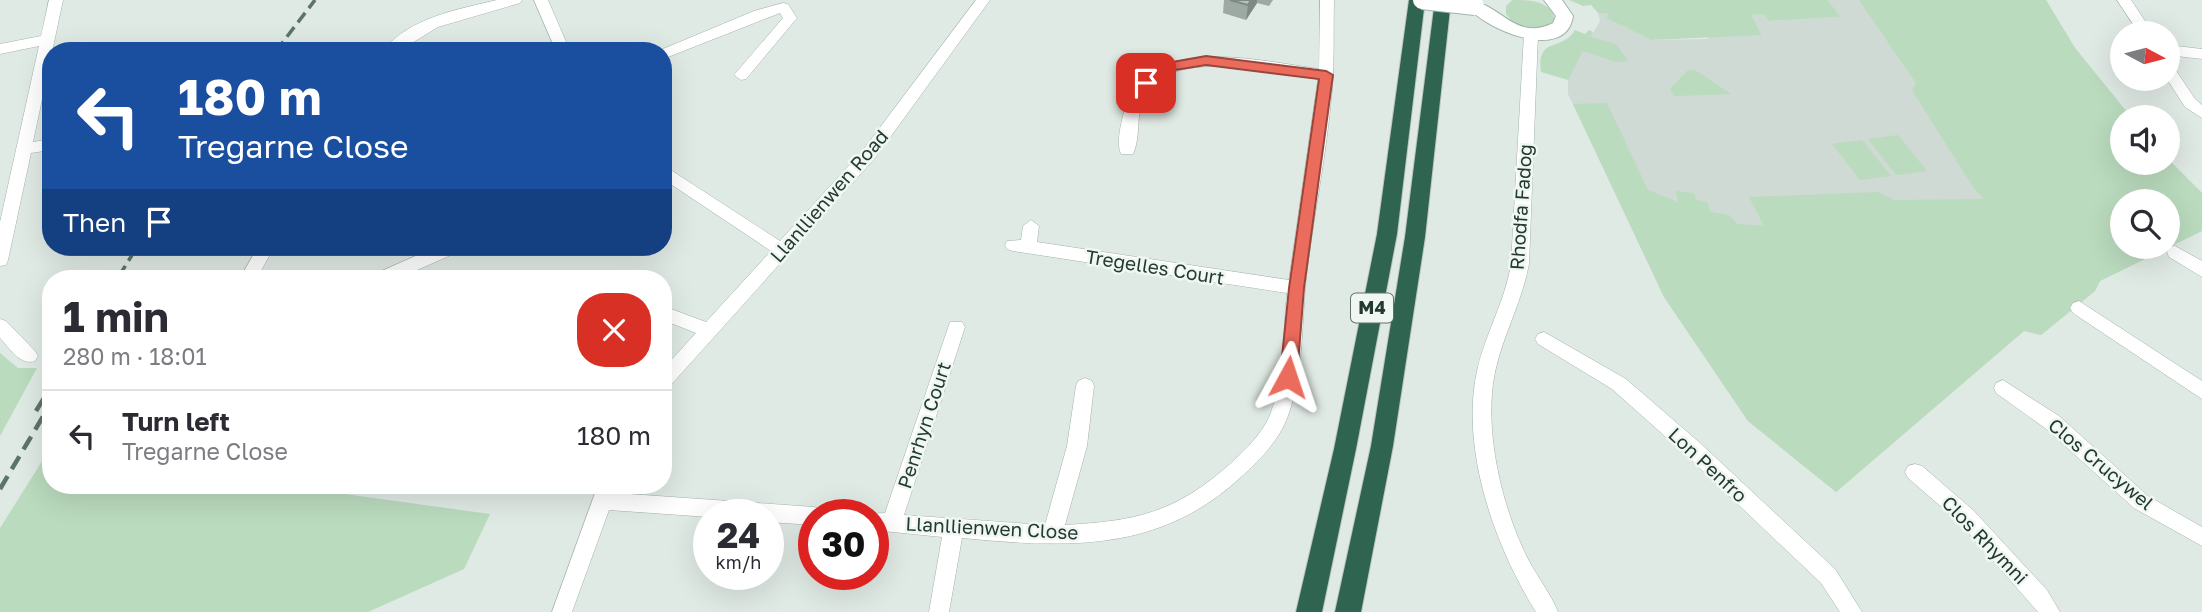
<!DOCTYPE html>
<html lang="en">
<head>
<meta charset="utf-8">
<style>
	body { margin:0; font-family:"Golos Text",sans-serif; background:#f7f7f7; color:#2b2b33; height:100vh; display:flex; flex-direction:column; font-size:26px; white-space:nowrap }
	* { box-sizing:border-box; margin:0 }
	p { font-size:23px; color:#7c7c81 }
	.icon { flex:none; width:38px; height:38px; fill:none; stroke:currentColor; stroke-width:2; stroke-linecap:round; stroke-linejoin:round }
	.map { position:relative; flex:1; overflow:hidden }
	.drawer { position:absolute; left:42px; top:270px; width:630px; height:224px; display:flex; flex-direction:column; background:#fff; border-radius:28px; box-shadow:0 7px 28px #0002 }
	.drawer>* { flex:none }
	.banner { position:absolute; left:42px; top:42px; width:630px; height:214px; border-radius:28px; box-shadow:0 7px 28px #0002; background:#1a4fa0; color:#fff; overflow:hidden }
	.needle { width:46px; rotate:97deg }
	.fabs { position:absolute; left:2110px; top:21px; display:grid; gap:14px }
	.fabs a { display:grid; place-items:center; width:70px; height:70px; border-radius:50%; background:#fff; box-shadow:0 7px 28px #0002; font-size:35px }
	.speed { position:absolute; left:693px; top:499px; display:flex; gap:14px; font-size:35px; font-weight:700; text-align:center }
	.speed>* { display:grid; place-content:center; width:91px; height:91px; border-radius:50%; background:#fff; box-shadow:0 7px 28px #0002; line-height:1 }
	.speed small { font-size:18px; font-weight:400 }
	.speed .limit { border:10px solid #d22; background:#fff; color:#111 }
	.pin { position:absolute; display:grid; place-items:center; width:60px; height:60px; color:#fff; margin:-30px; border-radius:14px; box-shadow:0 4px 10px #0006 }
	.me { position:absolute; width:77px; margin:-38px; rotate:5deg; stroke-linejoin:round; filter:drop-shadow(0 0 5px #0008) }
	.turn { display:flex; align-items:center; gap:24px; height:147px; padding:0 21px; font-size:32px }
	.turn .icon { width:91px; height:91px; stroke-width:2.5 }
	.turn b { display:block; font-size:49px; line-height:60px }
	.then { display:flex; align-items:center; height:66px; padding:0 21px; background:#0003; gap:14px; font-size:26px }
	.round { display:grid; place-items:center; flex:none; width:74px; height:74px; border-radius:28px; background:#f7f7f7 }
	.overview { display:flex; align-items:center; justify-content:space-between; height:119px; padding:0 21px }
	h1 { font-size:42px; font-weight:700; line-height:52px }
	ul { padding:0; list-style:none }
	li { display:flex; align-items:center; gap:21px; height:91px; padding:0 21px; border-top:2px solid #e1e1e2 }
	li div { flex:1 }
	li b { display:block; font-size:26px }
	li em { font-style:normal }
	.map>svg:first-child { display:block }
	.built { fill:#cedad3; fill-rule:evenodd }
	.green { fill:#badbbe; fill-rule:evenodd }
	.lines { fill:none; stroke-linecap:round; stroke-linejoin:round }
	.street-casing { stroke:#a3b2aa; stroke-width:1 }
	.secondary-casing { stroke:#a0b5aa; stroke-width:2 }
	.highway-casing { stroke:#bdc4c1; stroke-width:2 }
	.street { fill:#fff; fill-rule:evenodd }
	.secondary { fill:#fff; fill-rule:evenodd }
	.highway { fill:#2f6451; fill-rule:evenodd }
	.rail-far1 { stroke:#5c756b; stroke-width:3.5; stroke-dasharray:12 6; stroke-linecap:butt }
	.rail { stroke:#5c756b; stroke-width:4.5; stroke-dasharray:15 8; stroke-linecap:butt }
	.secondary-bridge-casing { stroke:#a0b5aa; stroke-width:20; stroke-linecap:butt }
	.secondary-bridge { stroke:#fff; stroke-width:18 }
	.wall { fill:#9da9a3 }
	.shaded-wall { fill:#7f8a84 }
	.building { fill:#b6c5bd; stroke:#7f8a84; stroke-width:2 }
	.route { fill:#eb6b5d; stroke:#99463c; stroke-width:2 }
	.labels { text-anchor:middle; stroke-width:5; stroke-linejoin:round; paint-order:stroke }
	.shield { fill:#f0f7f3; stroke:#60736a; stroke-width:2 }
	.shield-label { font-size:18px; font-weight:bold; fill:#223a30 }
	.street-label { font-size:19px; fill:#223a30; stroke:#f0f7f3 }
</style>
</head>
<body>
<div class="map">
<svg width="2202" height="612" viewBox="0 0 2202 612">
	<rect width="100%" height="100%" fill="#e0eae4"/>
	<path class="built" d="M1828 0H2046L2075 48 2131 117H2123V163H2168V159L2202 193V231L2100 281 2095 291 2041 335 2024 331 1836 492 1748 421 1664 297 1568 94V77L1600 21 1598 13 1609 14 1606 18 1651 40 1707 39 1708 37 1762 34 1750 15 1764 14 1768 21 1839 17ZM2123 201H2168V247H2123Z"/>
	<path class="green" d="M1512 0C1529 0 1542 0 1553 12L1554 20C1540 34 1517 29 1506 14V6Z
		M1569 0H1828L1840 17 1768 21 1764 14 1751 15 1762 35 1651 40 1606 18 1609 14 1598 13 1591 5 1583 6Z
		M1859 0H2046L2075 48 2131 117H2123V163H2168V159L2202 193V231L2100 281 2095 291 2041 335 2024 331 1836 492 1748 421 1664 297 1573 104 1607 103 1648 190 1678 202 1676 191 1694 193 1696 200 1707 202 1710 212 1729 215 1737 224 1764 226 1749 197 1879 192 1895 200 1984 199 1973 187 1912 90 1916 83ZM2123 201H2168V247H2123Z
		M1575 30 1585 34 1589 30 1593 32 1591 37 1616 44 1628 61 1616 62 1583 51 1568 80 1541 72C1536 36 1562 52 1575 30Z
		M1688 70H1695L1731 94 1674 96 1670 89Z
		M1898 135 1927 171 1896 175 1868 139Z
		M1862 140 1891 176 1860 180 1832 144Z
		M0 353 18 368H37L0 436Z
		M51 447V485H279L490 514 464 569 368 612H0V528Z"/>
	<g class="lines">
		<g class="street-casing">
			<path id="street" d="M49 0H63L33 142 51 139V150L31 153 8 260 6 265 0 266V222L39 46 0 54V44L41 36Z
				M497 0H522L520 3 438 27 399 51H383C408 18 459 9 497 0Z
				M534 0H548L570 51H556Z
				M976 0H990L875 158 669 387 663 390V369L696 333 663 320V306L706 322 771 251 663 179V165L780 241 863 150Z
				M1320 0H1334C1333 34 1335 67 1331 100 1326 155 1315 209 1308 263 1301 311 1305 363 1290 410 1282 437 1262 458 1241 477 1159 553 1067 548 962 538L949 612H929L942 537 873 530V514H866L885 513 950 322H962L965 327 904 515 1045 525 1067 446 1076 386 1078 381 1085 378 1092 381 1094 386 1087 446 1065 525C1136 521 1175 513 1230 464 1245 450 1262 434 1270 415 1285 377 1283 333 1287 293L1013 251 1007 249 1005 245 1007 241 1021 240 1023 226 1031 220 1039 226 1037 242 1289 280 1318 79C1275 73 1177 48 1147 91 1134 110 1142 135 1133 154H1121C1116 143 1121 124 1124 112 1144 31 1260 61 1319 69Z
				M2117 0H2131L2153 33H2139Z
				M783 3 788 4 797 18 746 79 741 80 734 75 783 18 780 13 668 57 663 59V51H658L754 11Z
				M1531 29 1538 34 1529 264C1522 302 1503 335 1495 372 1483 430 1502 509 1529 561 1538 578 1551 594 1558 612H1536C1495 547 1460 449 1477 371 1485 334 1505 302 1511 264L1524 34Z
				M2168 45 2202 49V59L2168 55Z
				M2168 64 2173 66 2195 99 2202 105V118L2185 107 2167 79Z
				M2175 246 2202 261V277L2169 257 2167 252 2169 247Z
				M258 247H274L257 278H240Z
				M436 247H460L458 252 399 278H374L377 273Z
				M2079 301 2202 381V399L2073 313 2070 308 2073 303Z
				M0 319 6 321 35 351 38 356 35 361C20 366 10 348 0 338Z
				M1544 332 1626 379 1700 443 1835 569 1862 612H1840L1821 583 1686 455 1612 389 1538 344 1535 339 1538 334Z
				M2003 380 2059 416 2148 496 2202 527V546L2134 508 2045 428 1996 393 1994 388 1996 383Z
				M1915 464 1922 466 1973 510 2047 590 2060 612H2038L1959 522 1908 478 1905 472 1908 466Z
				M598 485H618L615 493 814 507 821 510 823 514H814V525L768 522V514H709V517L609 510 572 612H552Z"/>
		</g>
		<g class="secondary-casing">
			<path id="secondary" d="M1544 0H1562L1573 16C1566 64 1484 29 1467 6L1469 2C1498 0 1515 43 1553 23L1556 16Z"/>
		</g>
		<g class="highway-casing">
			<path id="highway" d="M1409 0H1425L1397 234 1356 449 1322 612H1296L1334 449 1377 234Z
				M1435 0H1451L1425 237 1393 446 1361 612H1335L1371 446 1405 237Z"/>
		</g>
		<use href="#street" class="street"/>
		<use href="#secondary" class="secondary"/>
		<use href="#highway" class="highway"/>
		<path class="rail-far1" d="M276 51 315 0
			M119 276 137 247"/>
		<path class="rail" d="M118 278 120 274
			M36 411 51 387
			M0 489 51 403"/>
		<g class="secondary-bridge-casing">
			<path id="secondary-bridge" d="M1422 0 1475 6"/>
		</g>
		<use href="#secondary-bridge" class="secondary-bridge"/>
	</g>
	<path class="wall" d="M1224 0H1273L1269 6 1257 3 1246 20 1223 13Z"/>
	<path class="shaded-wall" d="M1251 0H1257V3L1246 20 1248 5Z"/>
	<path class="building" d="M1230 0H1251L1248 5Z"/>
	<path class="route" d="M1206 56 1326 71 1333 75 1304 288 1297 377 1294 382H1282L1280 377 1289 288 1319 79 1206 65 1175 70 1146 88 1139 83 1167 63Z"/>
	<g class="labels">
		<rect class="shield" x="1351" y="293.5" width="42" height="29" rx="5"/>
		<g class="shield-label">
			<text x="1372" y="314">M4</text>
		</g>
		<g class="street-label">
			<text transform="translate(829 196) rotate(-49)" y="7">Llanllienwen Road</text>
			<text transform="translate(1521 207) rotate(-86)" y="7">Rhodfa Fadog</text>
			<text transform="translate(1155 267) rotate(9)" y="7">Tregelles Court</text>
			<text transform="translate(924 425) rotate(-72)" y="7">Penrhyn Court</text>
			<text transform="translate(2101 464) rotate(40)" y="7">Clos Crucywel</text>
			<text transform="translate(1708 465) rotate(43)" y="7">Lon Penfro</text>
			<text transform="translate(992 528) rotate(3)" y="7">Llanllienwen Close</text>
			<text transform="translate(1985 540) rotate(46)" y="7">Clos Rhymni</text>
		</g>
	</g>
</svg>
<div class="fabs">
<a><svg class="needle" viewBox="-14 -14 28 28"><path d="M0-13l5 13h-10z" fill="#e53935"/><path d="M0 13l5-13h-10z" fill="#7c7c81"/></svg></a>
<a><svg class="icon" aria-label="sound" viewBox="0 0 24 24"><path d="M4 9h4l5-4v14l-5-4H4zM17 9q2 3 0 6"/></svg></a>
<a><svg class="icon" aria-label="search" viewBox="0 0 24 24"><circle cx="10" cy="10" r="6"/><path d="M15 15l6 6"/></svg></a>
</div>
<div class="speed"><div>24<small>km/h</small></div><div class="limit">30</div></div>
<div class="pin" style="left:1146px;top:83px;background:#d93025"><svg class="icon" aria-label="arrive" viewBox="0 0 24 24"><path d="M6 21V4h12l-3 4 3 4H6"/></svg></div>
<svg class="me" style="left:1288px;top:377px" viewBox="-20 -20 40 40"><path d="M0-17L14 15 0 8-14 15z" fill="#eb6b5d" stroke="#fff" stroke-width="4"/></svg>
<div class="banner">
<div class="turn"><svg class="icon" aria-label="left" viewBox="0 0 24 24"><path d="M17 20v-9H6M10 6l-5 5 5 5"/></svg><div><b>180 m</b>Tregarne Close</div></div>
<div class="then">Then<svg class="icon" aria-label="arrive" viewBox="0 0 24 24"><path d="M6 21V4h12l-3 4 3 4H6"/></svg></div>
</div>
<section class="drawer">
<div class="overview"><div><h1>1 min</h1><p>280 m · 18:01</p></div><a class="round" style="background:#d93025;color:#fff"><svg class="icon" aria-label="close" viewBox="0 0 24 24"><path d="M6 6l12 12M18 6L6 18"/></svg></a></div>
<ul>
<li><svg class="icon" aria-label="left" viewBox="0 0 24 24"><path d="M17 20v-9H6M10 6l-5 5 5 5"/></svg><div><b>Turn left</b><p>Tregarne Close</p></div><em>180 m</em></li>
</ul>
</section>
</div>
</body>
</html>
